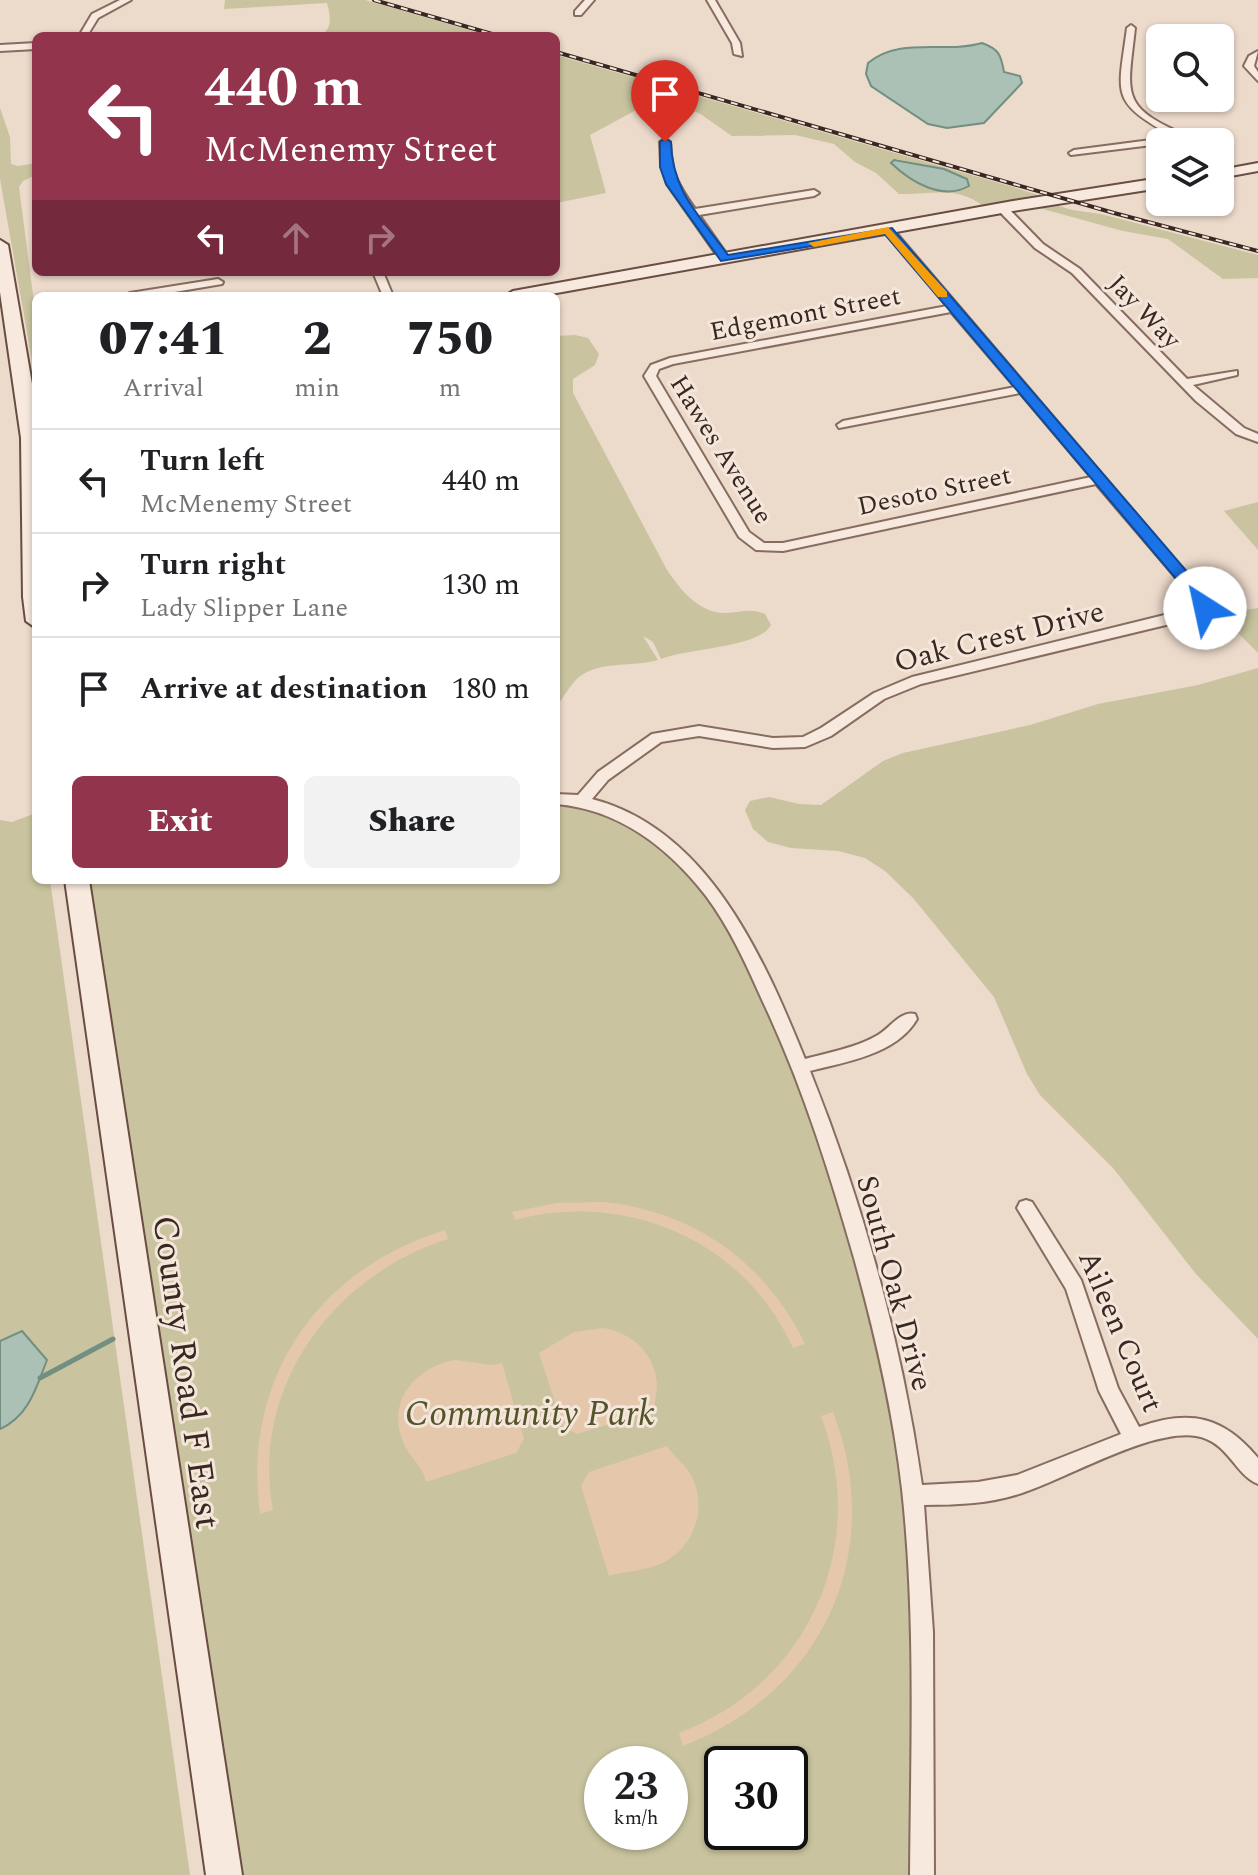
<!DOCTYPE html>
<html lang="en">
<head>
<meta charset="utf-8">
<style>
	body { margin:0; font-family:Spectral,serif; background:#f2f2f2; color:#202124; height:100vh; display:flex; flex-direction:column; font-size:30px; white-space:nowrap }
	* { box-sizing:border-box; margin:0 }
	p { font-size:26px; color:#757577 }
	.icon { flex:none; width:44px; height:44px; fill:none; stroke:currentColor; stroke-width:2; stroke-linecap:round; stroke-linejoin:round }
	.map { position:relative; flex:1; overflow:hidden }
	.sheet { position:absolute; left:32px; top:292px; width:528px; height:592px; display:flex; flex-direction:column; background:#fff; border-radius:12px; box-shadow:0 2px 6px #0004 }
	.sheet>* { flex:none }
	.top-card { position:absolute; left:32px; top:32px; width:528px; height:244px; border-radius:12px; box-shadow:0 2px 6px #0004; background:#92354c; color:#fff; overflow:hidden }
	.buttons { position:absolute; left:1146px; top:24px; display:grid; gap:16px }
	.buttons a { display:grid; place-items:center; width:88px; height:88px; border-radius:12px; background:#fff; box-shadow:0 2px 6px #0004; font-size:40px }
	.speed { position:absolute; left:584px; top:1746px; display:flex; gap:16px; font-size:40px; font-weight:700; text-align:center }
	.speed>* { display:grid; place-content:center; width:104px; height:104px; border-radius:50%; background:#fff; box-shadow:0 2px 6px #0004; line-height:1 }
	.speed small { font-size:20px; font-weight:400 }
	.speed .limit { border:4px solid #111; border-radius:12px; background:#fff; color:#111 }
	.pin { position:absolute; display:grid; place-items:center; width:68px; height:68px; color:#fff; margin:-82px -34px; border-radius:50% 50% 50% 0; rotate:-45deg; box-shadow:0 0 8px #0007 }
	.pin .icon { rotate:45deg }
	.me { position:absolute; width:88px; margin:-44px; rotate:325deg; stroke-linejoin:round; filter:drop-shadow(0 0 6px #0008) }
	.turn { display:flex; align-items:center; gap:28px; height:168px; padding:0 40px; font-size:36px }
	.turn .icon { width:104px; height:104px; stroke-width:2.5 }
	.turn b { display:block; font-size:56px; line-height:68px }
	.lanes { display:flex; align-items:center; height:76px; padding:0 40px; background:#0003; justify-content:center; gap:40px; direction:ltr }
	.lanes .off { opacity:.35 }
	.eta { display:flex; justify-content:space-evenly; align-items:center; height:136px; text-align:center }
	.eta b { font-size:48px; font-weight:800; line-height:56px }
	.action { display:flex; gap:16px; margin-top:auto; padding:16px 40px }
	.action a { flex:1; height:92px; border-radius:12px; background:#92354c; color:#fff; font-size:32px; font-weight:800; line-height:92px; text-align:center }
	.action a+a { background:#f2f2f2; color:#202124 }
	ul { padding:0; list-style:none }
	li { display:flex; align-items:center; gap:24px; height:104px; padding:0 40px; border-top:2px solid #e0e0e0 }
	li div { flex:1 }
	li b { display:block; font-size:30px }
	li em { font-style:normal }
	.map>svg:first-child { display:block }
	.green { fill:#c9c49f; fill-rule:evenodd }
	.sand { fill:#e5c7ab }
	.water { fill:#abc1b5; stroke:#728f81; stroke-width:2 }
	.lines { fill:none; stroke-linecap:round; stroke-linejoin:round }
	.stream { stroke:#728f81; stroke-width:5 }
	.street-casing { stroke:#876c60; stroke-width:4 }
	.secondary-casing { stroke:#694d43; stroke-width:4 }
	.street { fill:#f7e9de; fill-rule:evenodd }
	.secondary { fill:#f7e9de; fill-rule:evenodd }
	.rail-casing { stroke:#392822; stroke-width:4 }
	.rail { stroke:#f4e6da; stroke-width:2; stroke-dasharray:7; stroke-linecap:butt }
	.route { fill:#1a73e8; stroke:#114b97; stroke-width:2 }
	.slow { fill:#f59e0b }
	.labels { text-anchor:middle; stroke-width:6; stroke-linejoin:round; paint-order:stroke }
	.far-street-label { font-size:26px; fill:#392822; stroke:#f4e6da }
	.street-label { font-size:30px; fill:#392822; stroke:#f4e6da }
	.near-street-label { font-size:36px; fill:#392822; stroke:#f4e6da }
	.near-park-label { font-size:36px; font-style:italic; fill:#54542b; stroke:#f4e6da }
</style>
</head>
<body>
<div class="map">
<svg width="1258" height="1875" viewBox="0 0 1258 1875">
	<rect width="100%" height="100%" fill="#ecdacb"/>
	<path class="green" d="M225 0H365L490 36H319C334 29 330 15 327 3L224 9Z
		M556 55 1013 187 1044 197 984 207C959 185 929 195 899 194L876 173 855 162 834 144 795 135 732 136 699 113 674 106 638 109 590 135 606 193 556 203ZM896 159 944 169 968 188C939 197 914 183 893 165Z
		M0 108 10 137 11 164 18 166 36 163V175L23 181 19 187 36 318 34 372 0 179Z
		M1056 205 1072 210 1101 214 1258 255V278L1223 279 1168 239 1123 231 1039 208Z
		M575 335 588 338 599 354 595 365 573 379V393L667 570C681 590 699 614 727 613 740 612 752 608 765 614L771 625C759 648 688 648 661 659L653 642 643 636 658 660C632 668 594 659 574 682 567 690 562 699 556 708V336Z
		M1258 502V550L1224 511Z
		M1214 608 1234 612 1258 608V653L1231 626 1211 613Z
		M1258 668V1339L1196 1274 1113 1168 1040 1095 1027 1074 994 997 913 898 885 871 865 858 838 851 791 848 768 842 753 829 745 810 750 801 769 797 799 804 821 805 883 761 903 753 1030 725 1098 704 1198 685Z
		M556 805C613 803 673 853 705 897 761 972 799 1083 827 1172 860 1275 890 1380 902 1489 916 1617 912 1746 910 1875H243L90 880H556ZM602 1764H670V1832H602ZM722 1764H790V1832H722Z
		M36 813V880H50L190 1875H0V820L12 822Z"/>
	<path class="sand" d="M603 1202C694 1211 765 1262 805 1344L793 1348C745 1241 627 1190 515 1220L512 1212 556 1203Z
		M445 1230 448 1239C333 1275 250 1388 273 1510L260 1514C242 1380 316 1270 445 1230Z
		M603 1328C632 1333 655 1353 657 1384 657 1393 654 1401 655 1410L577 1434 563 1427 539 1353 574 1332Z
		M455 1360 493 1365 502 1363 524 1439 516 1453 426 1482C423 1466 410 1458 404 1444 385 1403 415 1367 455 1360Z
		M833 1412C887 1553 823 1692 683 1746L679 1733C809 1684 870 1546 821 1416Z
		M667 1446C674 1457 685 1464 691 1475 709 1509 693 1551 658 1565 642 1571 625 1571 609 1576L581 1486 589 1472Z"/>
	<path class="water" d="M982 43C999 49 1001 55 1004 72L1020 76 1022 83 984 123 947 128 928 124 871 86 866 74 868 63C901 36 944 54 982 43Z
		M894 160 944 169 967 179 969 186C942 201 911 182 891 163Z
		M22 1331 47 1360C36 1388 29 1416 0 1429V1341Z"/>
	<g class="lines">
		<path class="stream" d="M40 1378 113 1339"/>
		<g class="street-casing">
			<path id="street" d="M120 0H131L98 18 87 36H79L92 14Z
				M585 0H594L581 15H575V11Z
				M707 0H715L740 43 742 56 734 54 732 43Z
				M1131 25 1135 28C1128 94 1118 107 1188 136L1194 142H1160V144L1071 155 1069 153 1074 150 1174 137C1109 101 1118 96 1127 28Z
				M36 43V49L0 51V45Z
				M1258 51 1254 66 1258 72V81L1244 66 1249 56Z
				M665 139 670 142C671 173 678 185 695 209L814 190 819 193 814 196 699 215 730 259 721 261 667 184 661 164 660 142Z
				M1000 208H1008L1043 244 1080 269 1187 379 1237 371V375L1193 385 1244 428 1258 434V442L1236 434 1196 401 1072 273 1035 248 1000 212Z
				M888 227 892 228 1206 596 1211 609 1195 618 921 684 884 699 831 736 805 747 773 748 699 736 661 742 608 780 592 799C708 829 764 958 805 1059 830 1052 856 1048 878 1035 890 1028 901 1010 915 1014L917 1019C897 1054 846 1062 810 1071 863 1203 902 1344 922 1485L978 1482 1017 1475 1121 1434 1099 1391 1066 1289 1017 1208 1020 1202 1026 1200 1032 1202 1081 1280 1118 1388 1139 1427C1190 1409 1223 1416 1258 1458V1484C1235 1475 1228 1441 1196 1436 1150 1429 1068 1478 1022 1493 990 1504 957 1505 924 1505L933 1632 934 1875H910C911 1746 916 1617 902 1489 893 1410 875 1334 854 1258 829 1171 802 1084 763 1002 747 966 730 928 706 896 668 847 618 809 556 804V794L578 795 598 772 652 734 699 726 773 738 803 737 821 728 874 693 912 677 1197 607 1195 600 1096 484 783 551 756 550 739 537 644 376 651 365 670 358 947 306 884 232V228ZM951 312 1015 387 843 421 837 425 839 428 1020 393 1091 477 783 543H764L749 532 656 376 659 369 673 364Z
				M373 272H383L393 296H383Z
				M218 279 223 282 222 284 151 296H125L130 293Z"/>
		</g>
		<g class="secondary-casing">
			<path id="secondary" d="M1258 163V171L1220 178V170Z
				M1160 178V188L1013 211 540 296H505L513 291 1013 201Z
				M0 240 8 245 36 407V628L26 621 23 597 21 438 0 292Z
				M65 880H89L242 1875H206Z"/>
		</g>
		<use href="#street" class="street"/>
		<use href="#secondary" class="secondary"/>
		<g class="rail-casing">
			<path id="rail" d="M374 0 499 36
				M556 52 1114 213 1258 251"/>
		</g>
		<use href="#rail" class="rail"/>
	</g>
	<path class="route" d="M665 138 671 142C672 192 700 216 728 255L892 228 1207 595 1212 608 1210 611H1199L1194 600 885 234 721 261 666 184 660 167V142Z"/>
	<path class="slow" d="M888 227 947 292V297H938L885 234 814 247 808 243Z"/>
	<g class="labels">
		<g class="far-street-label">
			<text transform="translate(1145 311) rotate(46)" y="9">Jay Way</text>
			<text transform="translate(805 313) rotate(-11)" y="9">Edgemont Street</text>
			<text transform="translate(722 449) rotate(58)" y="9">Hawes Avenue</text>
			<text transform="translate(934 490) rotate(-12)" y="9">Desoto Street</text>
		</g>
		<g class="street-label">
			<text transform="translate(999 636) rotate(-14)" y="10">Oak Crest Drive</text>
			<text transform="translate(895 1283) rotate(75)" y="10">South Oak Drive</text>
			<text transform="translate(1121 1331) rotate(67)" y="10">Aileen Court</text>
		</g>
		<g class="near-street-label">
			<text transform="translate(188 1372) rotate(82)" y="13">County Road F East</text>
		</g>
		<g class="near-park-label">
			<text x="530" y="1425">Community Park</text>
		</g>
	</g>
</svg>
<div class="buttons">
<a><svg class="icon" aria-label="search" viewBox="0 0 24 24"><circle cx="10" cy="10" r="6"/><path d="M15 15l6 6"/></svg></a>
<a><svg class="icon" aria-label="layers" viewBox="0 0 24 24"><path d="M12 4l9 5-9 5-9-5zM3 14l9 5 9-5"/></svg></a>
</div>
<div class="speed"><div>23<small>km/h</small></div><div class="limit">30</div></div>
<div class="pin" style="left:665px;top:142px;background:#d93025"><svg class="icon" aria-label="arrive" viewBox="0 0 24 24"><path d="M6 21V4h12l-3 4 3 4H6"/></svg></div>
<svg class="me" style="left:1205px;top:608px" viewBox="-20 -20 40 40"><circle r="19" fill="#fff"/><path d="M0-13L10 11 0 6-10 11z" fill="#1a73e8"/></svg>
<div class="top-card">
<div class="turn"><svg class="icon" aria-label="left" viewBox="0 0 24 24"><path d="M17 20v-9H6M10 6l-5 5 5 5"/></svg><div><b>440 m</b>McMenemy Street</div></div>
<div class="lanes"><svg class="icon" aria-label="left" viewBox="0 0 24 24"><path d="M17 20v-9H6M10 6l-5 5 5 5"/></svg><svg class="icon off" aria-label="ahead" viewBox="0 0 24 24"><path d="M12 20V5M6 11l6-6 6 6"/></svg><svg class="icon off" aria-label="right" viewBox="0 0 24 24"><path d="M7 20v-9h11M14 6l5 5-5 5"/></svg></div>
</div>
<section class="sheet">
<div class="eta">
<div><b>07:41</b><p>Arrival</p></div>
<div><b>2</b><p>min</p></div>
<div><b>750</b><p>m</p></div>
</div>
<ul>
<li><svg class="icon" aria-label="left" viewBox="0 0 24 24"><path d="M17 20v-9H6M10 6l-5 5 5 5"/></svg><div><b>Turn left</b><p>McMenemy Street</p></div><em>440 m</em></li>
<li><svg class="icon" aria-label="right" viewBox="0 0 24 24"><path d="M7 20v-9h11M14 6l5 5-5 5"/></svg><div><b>Turn right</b><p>Lady Slipper Lane</p></div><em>130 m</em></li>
<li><svg class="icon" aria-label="arrive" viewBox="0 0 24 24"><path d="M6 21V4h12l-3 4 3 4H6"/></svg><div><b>Arrive at destination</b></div><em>180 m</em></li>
</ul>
<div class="action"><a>Exit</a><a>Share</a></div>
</section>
</div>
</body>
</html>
